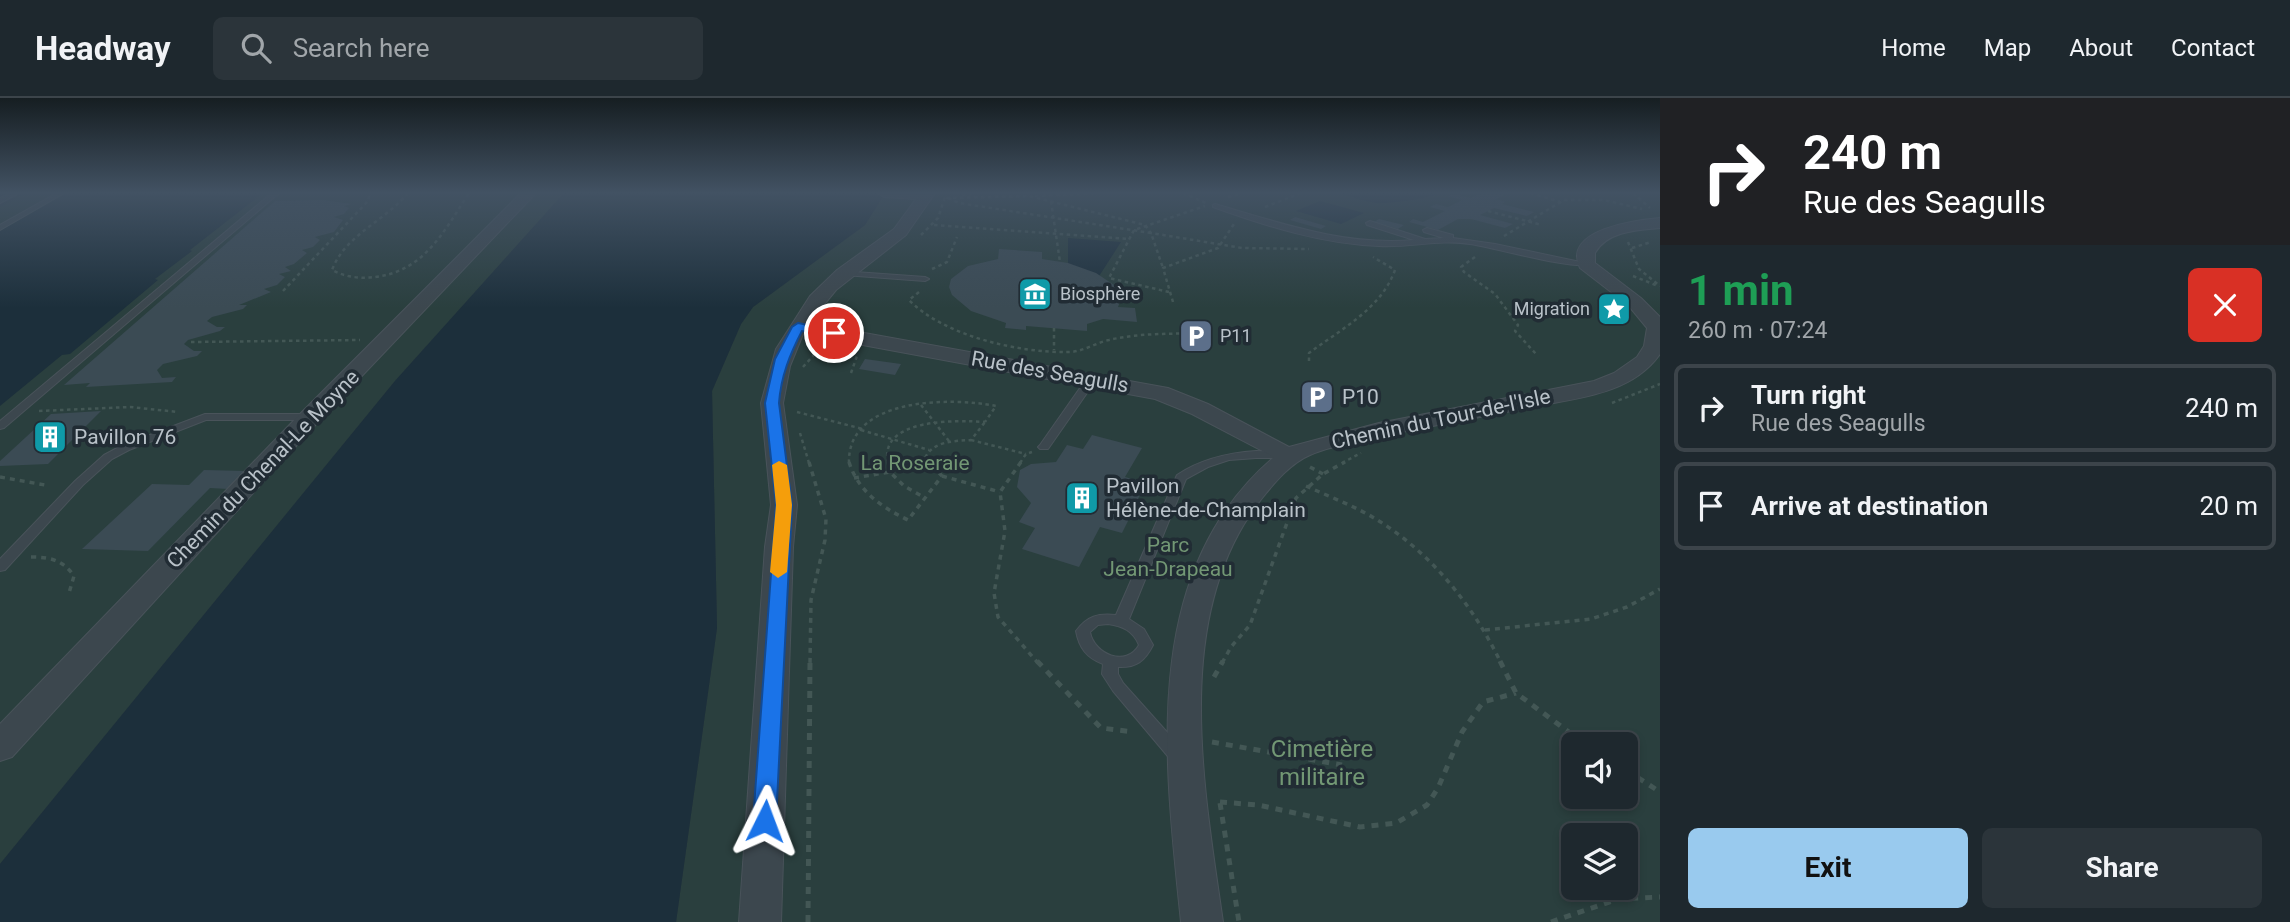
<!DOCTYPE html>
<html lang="en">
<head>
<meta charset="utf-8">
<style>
	body { margin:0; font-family:Roboto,sans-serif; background:#2b343a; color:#f1f3f6; height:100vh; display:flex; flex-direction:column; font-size:26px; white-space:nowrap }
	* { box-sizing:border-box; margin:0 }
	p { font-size:23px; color:#a1a6aa }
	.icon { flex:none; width:38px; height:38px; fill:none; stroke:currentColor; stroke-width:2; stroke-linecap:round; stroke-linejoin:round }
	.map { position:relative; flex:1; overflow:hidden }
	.panel { display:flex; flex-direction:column; background:#1e282e; width:630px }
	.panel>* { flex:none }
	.banner { background:#202124; color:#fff; overflow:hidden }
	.controls { position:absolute; left:1561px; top:634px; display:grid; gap:14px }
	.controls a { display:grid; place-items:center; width:77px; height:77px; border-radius:10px; background:#1e282e; box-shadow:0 4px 10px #0003,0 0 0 2px #3c444a; font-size:35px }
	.pin { position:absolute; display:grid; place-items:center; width:60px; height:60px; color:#fff; margin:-30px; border:4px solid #fff; border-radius:50%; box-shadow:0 2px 7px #0007 }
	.me { position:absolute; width:77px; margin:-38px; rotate:3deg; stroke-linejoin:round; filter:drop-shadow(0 0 5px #0008) }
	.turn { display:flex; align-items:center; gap:24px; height:147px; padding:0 28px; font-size:32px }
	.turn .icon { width:91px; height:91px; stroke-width:2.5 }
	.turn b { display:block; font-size:49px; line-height:60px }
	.round { display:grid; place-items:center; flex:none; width:74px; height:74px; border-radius:10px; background:#2b343a }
	.headline { display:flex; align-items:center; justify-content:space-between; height:119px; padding:0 28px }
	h1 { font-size:42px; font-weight:700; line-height:52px; color:#1e9e55 }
	.action { display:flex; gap:14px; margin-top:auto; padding:14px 28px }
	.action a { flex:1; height:80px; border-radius:10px; background:#99caee; color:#111; font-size:28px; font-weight:700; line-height:80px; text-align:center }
	.action a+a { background:#2b343a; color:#f1f3f6 }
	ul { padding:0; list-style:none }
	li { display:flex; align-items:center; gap:21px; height:88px; margin:0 14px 10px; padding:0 14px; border:4px solid #3c444a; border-radius:10px }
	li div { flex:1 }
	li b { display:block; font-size:26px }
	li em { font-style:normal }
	header { display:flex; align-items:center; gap:42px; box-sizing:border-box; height:98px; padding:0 35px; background:#1e282e; border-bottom:2px solid #3c444a }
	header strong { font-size:33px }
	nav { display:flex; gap:38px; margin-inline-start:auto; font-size:24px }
	.search { width:490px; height:63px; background:#2b343a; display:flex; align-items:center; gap:18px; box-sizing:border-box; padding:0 24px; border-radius:10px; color:#a1a6aa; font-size:26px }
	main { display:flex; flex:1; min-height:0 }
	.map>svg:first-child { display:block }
	.green { fill:#2a3f3e; fill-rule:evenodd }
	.water { fill:#1c2f3b }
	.building { fill:#3b4b54 }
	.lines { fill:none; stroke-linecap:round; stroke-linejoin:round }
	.lane-casing { stroke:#49535a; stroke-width:2 }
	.street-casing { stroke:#49535a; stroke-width:2 }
	.path-far2 { stroke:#435755; stroke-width:2.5; stroke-dasharray:3.5 3.5; stroke-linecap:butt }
	.path-far1 { stroke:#435755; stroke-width:3.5; stroke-dasharray:5 5; stroke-linecap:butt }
	.path { stroke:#435755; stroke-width:5; stroke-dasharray:7 7; stroke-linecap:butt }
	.lane { fill:#3c474e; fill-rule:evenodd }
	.street { fill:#3c474e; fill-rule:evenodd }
	.route { fill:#1a73e8; stroke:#114b97; stroke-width:2 }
	.slow { fill:#f59e0b }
	.labels { text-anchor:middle; stroke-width:7; stroke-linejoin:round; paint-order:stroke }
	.far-poi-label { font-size:18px; fill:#b9c2c9; stroke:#212c34; text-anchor:start }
	.street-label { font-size:21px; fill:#b9c2c9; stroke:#212c34 }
	.poi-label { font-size:21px; fill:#b9c2c9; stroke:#212c34; text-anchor:start }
	.park-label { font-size:21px; fill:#729774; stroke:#212c34 }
	.near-park-label { font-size:24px; fill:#729774; stroke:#212c34 }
</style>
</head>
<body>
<header>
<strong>Headway</strong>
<div class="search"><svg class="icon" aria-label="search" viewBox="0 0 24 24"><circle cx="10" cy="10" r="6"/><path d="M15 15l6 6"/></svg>Search here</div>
<nav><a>Home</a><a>Map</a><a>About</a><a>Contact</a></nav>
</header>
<main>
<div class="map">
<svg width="1660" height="824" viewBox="0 0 1660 824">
	<rect width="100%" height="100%" fill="#28363e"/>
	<path class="green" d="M26 95H564L395 283 0 766V109Z
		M885 95H1660V824H676L717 530 712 293 741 226 753 209 865 127ZM1573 646H1626V698H1573ZM1573 737H1626V789H1573Z"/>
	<path class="water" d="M67 95H263L190 152 192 153 155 181 158 182 70 256 62 257 0 308V133Z
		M564 95H885L865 127 753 209 741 226 712 293 717 530 676 824H0V766L395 283Z
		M1338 95H1434L1435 96C1430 101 1383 106 1376 105 1363 103 1350 98 1338 95Z
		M1320 103 1364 115 1341 126 1296 113Z
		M1068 140 1121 144 1094 186 1068 184Z"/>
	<path class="building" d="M1481 95H1509L1496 101 1505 104 1502 106 1534 114 1527 118 1494 110 1480 117 1513 126 1505 130 1471 121H1458L1438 132 1409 124 1413 121 1423 124 1445 113 1430 109 1436 106 1448 109 1462 102 1448 98 1454 96 1471 100Z
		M323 102 352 106 344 108 349 110 344 116 334 119 343 122 334 134 315 139 320 142 313 149 302 152 307 155 294 166 285 169 291 173 279 176 285 179 277 187 264 191 271 194 239 207H247L243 211 212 219 207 223 217 229H225L220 233 188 242 184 246 194 253H202L197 258 163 266 157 272 162 280 176 279 172 284 86 289 90 285 64 287 275 103Z
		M1295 119 1326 128 1321 131 1290 122Z
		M1379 121 1404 127 1398 131 1374 124Z
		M999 151 1042 154V161L1068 165 1096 175 1114 187 1119 194 1121 201 1118 209 1135 210 1137 224 1103 221 1087 226V233L1026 228V232L1005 230 1006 225 971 213 952 197 949 189 951 181 968 168 998 161Z
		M865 261 901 266 895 277 859 271Z
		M101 313 48 366 0 368V363L51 316Z
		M1092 337 1142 350 1125 379 1146 385 1137 403 1148 406 1143 418 1132 415 1122 435 1100 429 1079 469 1022 451 1035 430 1019 424 1031 405 1017 389 1020 372 1031 366 1056 364 1067 347 1083 351Z
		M204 372 246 373 228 391 210 390 148 453 82 451 152 386 189 387Z"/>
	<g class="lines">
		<g class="lane-casing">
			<path id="lane" d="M11 95H19L0 105V100Z
				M57 95H64L0 132V127Z
				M272 95H279L4 330 0 331V323Z
				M1215 106C1281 125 1344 148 1414 142L1367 127 1366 125 1370 123 1425 141 1444 140 1424 134 1423 132 1427 130 1453 137V140L1495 146 1590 166C1576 173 1492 149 1470 146 1439 141 1410 150 1379 148 1322 146 1266 128 1213 109V107Z
				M841 173 925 179 929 181 925 183 844 177H841Z
				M1091 279 1096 282 1048 351H1040L1038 349 1040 347 1087 280Z
				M205 316H310L315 319 310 322H206L129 352 112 361 83 387 5 472 0 473V461L75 383 104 357 121 348Z
				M1256 353 1282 354 1288 357 1282 360H1256L1229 362 1208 369 1186 381 1129 521 1144 531 1153 547C1145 563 1136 570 1118 569V576L1123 585 1183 652 1185 657 1183 662 1177 664 1171 662 1113 593 1102 576 1103 566C1087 560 1079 550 1076 533 1087 518 1098 515 1116 517L1177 377C1201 361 1227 355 1256 353ZM1108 526C1123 528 1133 533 1139 547 1126 570 1094 556 1090 534L1098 527Z"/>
		</g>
		<g class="street-casing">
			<path id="street" d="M521 95H536L318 324 12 659 0 663V626L302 314Z
				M877 95H935L906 137 836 192 809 225 1168 290 1208 306 1289 349 1379 325 1594 283 1614 275 1637 259 1644 248 1647 230 1628 207 1580 170C1561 131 1638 122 1660 120V130C1638 132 1607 133 1595 155V165L1641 200 1660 219V256C1633 295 1580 300 1537 308 1487 318 1436 327 1386 337 1361 343 1333 347 1310 357 1291 365 1275 384 1263 399 1170 514 1204 690 1223 824H1181C1165 667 1138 475 1274 359L1192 316 1155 301 803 236 790 268 783 305 797 407 793 449 781 824H739L765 449 771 407 761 305 776 251 810 198 837 172 894 131 916 101 884 99Z"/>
		</g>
		<path class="path-far2" d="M408 95C385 123 345 137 332 172 345 179 360 181 375 179 425 173 444 133 469 95
			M1183 95 1206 105
			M1531 95 1560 104
			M1633 95 1650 110
			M962 97 979 95
			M1035 98 1100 95
			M1228 99 1241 95
			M946 100 1029 98 1145 127 1151 135 1242 150 1309 151
			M948 100 959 105 1151 135 1163 170
			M1051 103 1060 164
			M1265 109 1301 95
			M1488 113 1542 127
			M934 127 1130 141
			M921 137 938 120 945 99
			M1504 138 1564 102H1604L1642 111
			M1628 144 1639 171 1660 188
			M1632 150 1651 144
			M1475 159 1461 169 1464 174 1495 196 1518 227 1515 233 1536 256
			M932 171 947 164 957 139
			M1633 178 1658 188
			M283 193 368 103 370 95
			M919 194 909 202C944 238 1019 255 1068 254 1083 254 1095 245 1109 242 1138 235 1170 236 1200 235
			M1169 194 1109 180 1134 132 1205 108
			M1173 204 1163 170 1218 150 1234 126
			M1054 230V252
			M191 244 360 242
			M1309 263V255C1341 231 1381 211 1395 172L1373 159
			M803 269 821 249
			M851 275 858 255
			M1612 305 1660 286
			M921 307 949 343
			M39 313 130 309 178 314
			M797 314 863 331
			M861 332 929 352
			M800 335 809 365
			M971 342 1026 356
			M849 365C847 299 951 299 996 308L985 324
			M888 365C878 320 957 322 985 324
			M929 365 925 360C933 343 954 343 971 342L985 324
			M1020 365 1026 356 1032 354
			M1342 365 1361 355"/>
		<path class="path-far1" d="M809 364 826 421 825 442 811 502 810 565
			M849 364C858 393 881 409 908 422L942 378 928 364
			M888 364 890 374 930 368
			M1021 364 1000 394 1005 433 994 495 998 519 1038 565
			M1310 369 1323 376
			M942 378 1000 394
			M0 379 45 387
			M854 380 890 374 904 388 925 400
			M1306 388C1330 399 1357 409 1379 423 1433 457 1474 509 1501 565
			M31 459C50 459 63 462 74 478L69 495
			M1485 532 1591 521 1627 509 1660 491
			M1222 565 1231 549 1250 527 1296 400 1323 376 1345 364"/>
		<path class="path" d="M1037 563 1101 630 1134 634
			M1500 563 1516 595 1585 646
			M1214 579 1223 563
			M1212 644 1342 667
			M1626 672 1660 694
			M1220 704 1258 707 1360 729 1396 725 1427 707 1438 690 1462 634 1483 604 1516 595
			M1220 705 1239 824
			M808 824 810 563
			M1551 824 1618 801 1660 799"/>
		<use href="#lane" class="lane"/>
		<use href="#street" class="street"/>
	</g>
	<linearGradient id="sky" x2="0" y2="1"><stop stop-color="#161e22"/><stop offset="0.45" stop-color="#425263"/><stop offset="1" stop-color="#425263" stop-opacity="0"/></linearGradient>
	<rect width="1660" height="210" fill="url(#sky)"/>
	<path class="route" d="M798 225 834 232 840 235 834 239 802 233C790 256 781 278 779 305L792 407 776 723 773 730 765 733 757 730 753 723 776 407 765 305 775 261 792 229Z"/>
	<path class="slow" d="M779 363 787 367 792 407 787 474 778 480 770 474 776 407 772 367Z"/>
	<defs>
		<g id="museum-square" transform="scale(1.75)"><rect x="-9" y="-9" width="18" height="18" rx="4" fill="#0f9aa8" stroke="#212c34"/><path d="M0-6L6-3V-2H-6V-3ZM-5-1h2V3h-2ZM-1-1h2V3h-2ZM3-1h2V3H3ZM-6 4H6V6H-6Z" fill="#fff"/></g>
		<g id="sight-square" transform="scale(1.75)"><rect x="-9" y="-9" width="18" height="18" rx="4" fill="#0f9aa8" stroke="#212c34"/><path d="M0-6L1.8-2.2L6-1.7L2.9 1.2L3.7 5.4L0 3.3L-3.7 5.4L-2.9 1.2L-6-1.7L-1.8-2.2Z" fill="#fff"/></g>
		<g id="parking-square" transform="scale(1.75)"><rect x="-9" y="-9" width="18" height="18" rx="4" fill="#5c6f8a" stroke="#212c34"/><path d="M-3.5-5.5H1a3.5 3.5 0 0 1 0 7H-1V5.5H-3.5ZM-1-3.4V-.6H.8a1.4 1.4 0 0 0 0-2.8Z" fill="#fff"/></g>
		<g id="building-square" transform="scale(1.75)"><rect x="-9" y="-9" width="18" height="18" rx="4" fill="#0f9aa8" stroke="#212c34"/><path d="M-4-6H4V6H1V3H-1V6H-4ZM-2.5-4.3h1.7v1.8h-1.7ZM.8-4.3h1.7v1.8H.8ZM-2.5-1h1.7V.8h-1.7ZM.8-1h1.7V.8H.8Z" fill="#fff"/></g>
	</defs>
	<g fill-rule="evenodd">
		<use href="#museum-square" x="1035" y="196"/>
		<use href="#sight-square" x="1614" y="211"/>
		<use href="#parking-square" x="1196" y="238"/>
		<use href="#parking-square" x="1317" y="299"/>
		<use href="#building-square" x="50" y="339"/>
		<use href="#building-square" x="1082" y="400"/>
	</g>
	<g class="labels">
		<g class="far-poi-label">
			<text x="1060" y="202">Biosphère</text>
			<text x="1590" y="217" text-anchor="end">Migration</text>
			<text x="1220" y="244">P11</text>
		</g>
		<g class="street-label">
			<text transform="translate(1050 274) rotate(10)" y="7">Rue des Seagulls</text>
			<text transform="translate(1441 321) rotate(-12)" y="7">Chemin du Tour-de-l'Isle</text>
			<text transform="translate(263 371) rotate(-46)" y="7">Chemin du Chenal-Le Moyne</text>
		</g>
		<g class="poi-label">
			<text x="1342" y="306">P10</text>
			<text x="74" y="346">Pavillon 76</text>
			<text x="1106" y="395">Pavillon<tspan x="1106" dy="24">Hélène-de-Champlain</tspan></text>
		</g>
		<g class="park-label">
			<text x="915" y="372">La Roseraie</text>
			<text x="1168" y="454">Parc<tspan x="1168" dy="24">Jean-Drapeau</tspan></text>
		</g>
		<g class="near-park-label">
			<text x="1322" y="659">Cimetière<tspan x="1322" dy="28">militaire</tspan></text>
		</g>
	</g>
</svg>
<div class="controls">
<a><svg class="icon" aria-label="sound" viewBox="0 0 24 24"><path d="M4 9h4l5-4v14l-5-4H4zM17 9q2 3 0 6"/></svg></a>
<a><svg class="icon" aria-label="layers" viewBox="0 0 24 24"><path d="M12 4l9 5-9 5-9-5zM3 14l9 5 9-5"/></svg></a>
</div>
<div class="pin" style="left:834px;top:235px;background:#d93025"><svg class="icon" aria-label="arrive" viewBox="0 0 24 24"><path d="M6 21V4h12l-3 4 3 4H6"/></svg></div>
<svg class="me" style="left:765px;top:723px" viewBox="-20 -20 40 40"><path d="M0-17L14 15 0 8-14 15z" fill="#1a73e8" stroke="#fff" stroke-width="4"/></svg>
</div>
<section class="panel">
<div class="banner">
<div class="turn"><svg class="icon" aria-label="right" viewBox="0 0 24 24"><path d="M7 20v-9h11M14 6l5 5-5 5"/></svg><div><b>240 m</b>Rue des Seagulls</div></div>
</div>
<div class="headline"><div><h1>1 min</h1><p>260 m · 07:24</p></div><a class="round" style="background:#d93025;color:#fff"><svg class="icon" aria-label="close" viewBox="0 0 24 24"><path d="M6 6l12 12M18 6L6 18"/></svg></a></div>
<ul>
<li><svg class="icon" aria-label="right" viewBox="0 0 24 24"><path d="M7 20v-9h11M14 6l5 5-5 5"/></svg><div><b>Turn right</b><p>Rue des Seagulls</p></div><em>240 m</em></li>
<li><svg class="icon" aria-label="arrive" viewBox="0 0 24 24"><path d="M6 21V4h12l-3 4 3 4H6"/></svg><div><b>Arrive at destination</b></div><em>20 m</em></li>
</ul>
<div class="action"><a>Exit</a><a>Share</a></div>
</section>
</main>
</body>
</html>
